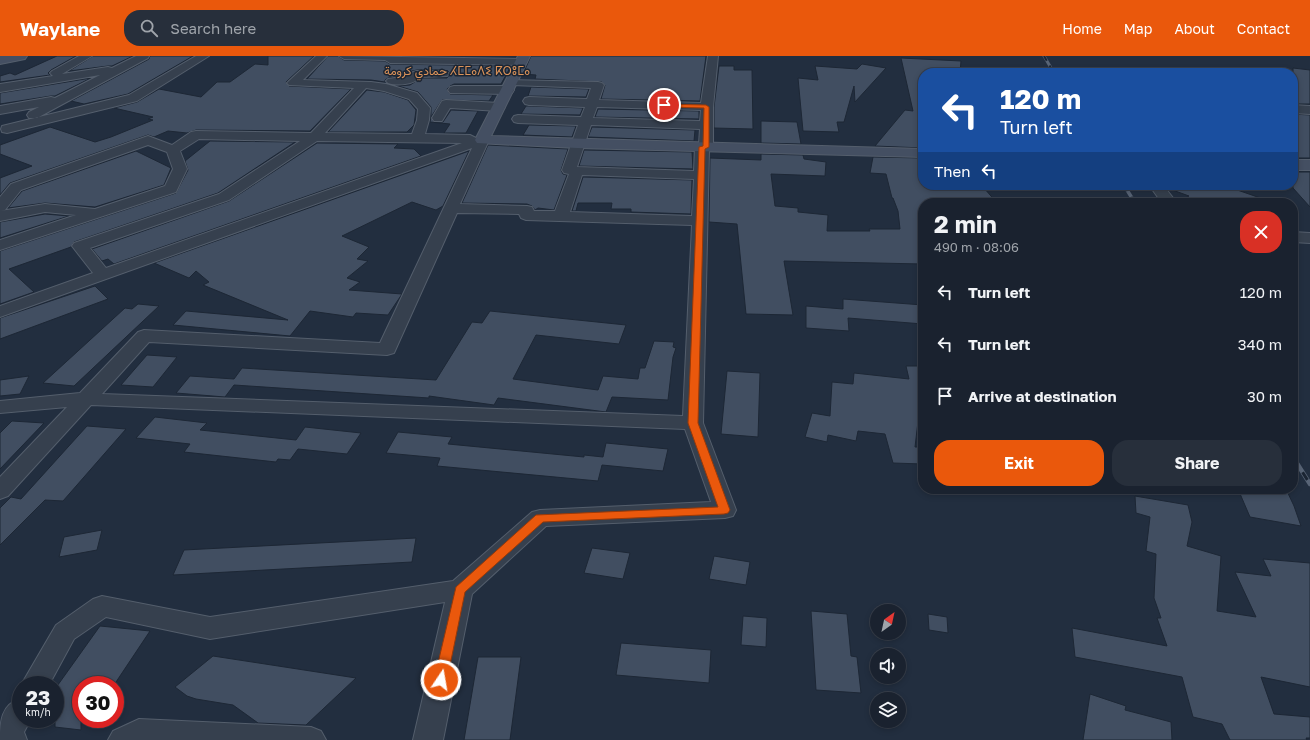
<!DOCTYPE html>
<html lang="en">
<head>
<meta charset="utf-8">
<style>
	body { margin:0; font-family:"Golos Text",Vazirmatn,"Noto Sans Tifinagh",sans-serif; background:#272f3b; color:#f1f3f6; height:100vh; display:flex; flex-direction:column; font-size:15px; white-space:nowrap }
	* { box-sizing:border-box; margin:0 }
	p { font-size:13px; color:#9fa4aa }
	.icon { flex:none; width:22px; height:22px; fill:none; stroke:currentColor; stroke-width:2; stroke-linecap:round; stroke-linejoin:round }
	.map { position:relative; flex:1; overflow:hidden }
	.panel { position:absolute; left:918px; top:142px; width:380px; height:296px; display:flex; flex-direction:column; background:#1a222f; border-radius:16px; box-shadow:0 2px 6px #0003,0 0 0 1px #383f4b }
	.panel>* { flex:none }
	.banner { position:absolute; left:918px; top:12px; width:380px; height:122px; border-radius:16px; box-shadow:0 2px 6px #0003,0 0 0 1px #383f4b; background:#1a4fa0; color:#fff; overflow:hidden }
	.needle { width:26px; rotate:33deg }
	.controls { position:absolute; left:870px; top:548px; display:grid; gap:8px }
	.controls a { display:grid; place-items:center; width:36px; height:36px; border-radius:50%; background:#1a222f; box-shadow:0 2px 6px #0003,0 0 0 1px #383f4b; font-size:20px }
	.speed { position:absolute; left:12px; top:620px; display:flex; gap:8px; font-size:20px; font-weight:700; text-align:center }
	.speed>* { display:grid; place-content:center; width:52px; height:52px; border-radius:50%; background:#1a222f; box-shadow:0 2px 6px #0003,0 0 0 1px #383f4b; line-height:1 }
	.speed small { font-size:10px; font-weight:400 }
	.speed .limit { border:6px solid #d22; background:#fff; color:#111 }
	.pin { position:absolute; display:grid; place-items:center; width:34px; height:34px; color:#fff; margin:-17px; border:2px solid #fff; border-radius:50%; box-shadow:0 1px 4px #0007 }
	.me { position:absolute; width:44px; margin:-22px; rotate:12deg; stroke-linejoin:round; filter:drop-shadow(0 0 3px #0008) }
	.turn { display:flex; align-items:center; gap:14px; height:84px; padding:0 16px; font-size:18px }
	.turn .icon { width:52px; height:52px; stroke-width:2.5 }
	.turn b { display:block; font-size:28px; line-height:34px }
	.then { display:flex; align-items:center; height:38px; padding:0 16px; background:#0003; gap:8px; font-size:15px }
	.round { display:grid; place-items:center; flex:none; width:42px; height:42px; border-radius:16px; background:#272f3b }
	.head { display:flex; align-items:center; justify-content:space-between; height:68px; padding:0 16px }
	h1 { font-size:24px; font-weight:700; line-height:30px }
	.action { display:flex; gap:8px; margin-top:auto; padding:8px 16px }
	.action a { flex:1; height:46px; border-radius:16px; background:#ea580c; color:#fff; font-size:16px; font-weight:700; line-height:46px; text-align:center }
	.action a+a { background:#272f3b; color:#f1f3f6 }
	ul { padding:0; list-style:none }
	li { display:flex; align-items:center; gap:12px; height:52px; padding:0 16px }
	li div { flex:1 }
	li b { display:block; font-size:15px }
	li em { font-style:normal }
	header { display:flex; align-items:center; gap:24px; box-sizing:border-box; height:56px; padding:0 20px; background:#ea580c; color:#fff }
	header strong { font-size:19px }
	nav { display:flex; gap:22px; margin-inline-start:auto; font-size:14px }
	.search { width:280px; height:36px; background:#272f3b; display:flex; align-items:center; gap:10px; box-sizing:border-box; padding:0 14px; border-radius:16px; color:#9fa4aa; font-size:15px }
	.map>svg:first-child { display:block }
	.building { fill:#414e61; stroke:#1d2735 }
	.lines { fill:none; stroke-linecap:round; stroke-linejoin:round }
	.street-casing { stroke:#545e6c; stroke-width:2 }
	.secondary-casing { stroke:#545e6c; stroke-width:2 }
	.street { fill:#36404e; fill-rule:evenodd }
	.secondary { fill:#444f62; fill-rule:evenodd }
	.rail-far2-casing { stroke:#586476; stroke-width:3 }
	.rail-far1-casing { stroke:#586476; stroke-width:3.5 }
	.rail-casing { stroke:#586476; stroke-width:4.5 }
	.rail-far2 { stroke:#1b2533; stroke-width:2; stroke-dasharray:5.5; stroke-linecap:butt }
	.rail-far1 { stroke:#1b2533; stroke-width:2.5; stroke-dasharray:7; stroke-linecap:butt }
	.rail { stroke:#1b2533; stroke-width:3; stroke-dasharray:9; stroke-linecap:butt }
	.route { fill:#ea580c; stroke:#983908 }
	.labels { text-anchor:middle; stroke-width:3; stroke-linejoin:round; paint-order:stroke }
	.far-quarter-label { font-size:12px; fill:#dc945b; stroke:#1b2533 }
</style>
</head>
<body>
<header>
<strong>Waylane</strong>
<div class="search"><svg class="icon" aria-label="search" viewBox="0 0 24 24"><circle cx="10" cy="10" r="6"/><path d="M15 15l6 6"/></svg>Search here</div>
<nav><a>Home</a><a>Map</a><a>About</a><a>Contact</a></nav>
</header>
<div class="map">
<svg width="1310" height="684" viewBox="0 0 1310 684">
	<rect width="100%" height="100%" fill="#222e3f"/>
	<path class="building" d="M57 0H76L51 14 48 17 50 19 0 26V20L10 17 15 19Z
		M93 0H133L112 10H108L69 15Z
		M150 0H193L128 38 84 48 71 45 149 3Z
		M268 0H314L286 26 289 30 351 33 310 75 196 74 187 77 168 75 154 81 148 79 10 127 0 139V122L32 110 0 98V89L50 71 95 86 111 81 153 64 148 63 153 61 114 52 137 46 159 33 201 41 217 26H230L255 8 268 9Z
		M328 0H338L344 4 385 5 390 8 511 10 501 28H454L450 30 447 33 450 38 493 39 489 45 442 44 431 61V51L418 36 398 30 410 29 421 22H447L450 18 448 15 443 14H417L412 15 408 19 388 22 385 24V26L371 24 307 23Z
		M531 0H706L700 45 601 43 605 29 602 26 535 23 536 19 523 18Z
		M901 2 961 5 960 17H923V92L875 90 905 54 913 55Z
		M862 8 886 12 855 46 854 30 844 66H837L839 76 803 75 798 22 818 24 815 10 857 13Z
		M719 10H734V14H752L753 73 714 72V51Z
		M1293 12 1310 14V48H1293Z
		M91 22 55 40H51L0 48V37Z
		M531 31 589 33 586 41 528 40Z
		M367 34 384 36 408 44 416 54 414 69 407 76H328Z
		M526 50H529L583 52 580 59 521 58Z
		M598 53 699 55V63L595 61Z
		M451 54 478 55 466 77H444L450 68 430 66 431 61 434 66H443Z
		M1293 58 1310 59V102H1293Z
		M761 65 797 66 801 88 761 87Z
		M529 69 576 70 572 81 523 79Z
		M592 71 695 74 694 85 588 81Z
		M210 85 295 86 218 137 74 186 71 191 9 213 34 236 0 248V195L176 137 188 114 185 105Z
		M317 87 398 88 394 92 414 93 421 100 114 208 108 203 102 205 92 193 229 145Z
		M488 89 568 93 561 114 563 118 567 119 554 154 538 152 535 154 532 150 527 148 462 147Z
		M584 94 692 96 693 113 579 110Z
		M136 95 171 112 164 129 95 151 45 147 8 152 22 135Z
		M469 95 443 150 436 154 412 146 342 180 369 191 357 203 368 205 347 222 360 226 349 234 402 238 388 259 356 257 353 261 310 255 290 280 173 269 186 255 288 264 203 229 209 226 196 215 189 222 154 207Z
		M761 98 803 99 804 103 826 106 825 120 771 118 775 150 798 152V156L828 159 827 175H870L869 173H900L898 155 893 142H892L886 118 870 117 873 101 923 102V129H964L965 132H984L997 147H923V208L784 205 793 259 746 258 737 168 709 166 710 102 761 104Z
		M1293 116H1310V151L1293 132Z
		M583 121 692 124 691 158 631 156V153H611L612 147H578L576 155H572Z
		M1165 129H1223L1269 145 1268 147H1178V146L1189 140 1167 132Z
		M45 158 69 160 0 182V166Z
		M95 230 108 243 0 283V262Z
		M843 243 923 249V268L848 262 849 275 806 272V250L843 253Z
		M138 248 159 250 74 330 43 327 125 252 132 253Z
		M490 255 626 269 619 288 536 279 513 323 598 334 603 320 638 323 640 312H645L654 285 674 286 673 291 676 292 673 301 668 344 612 341 606 356 498 342 494 349 429 340V342L234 329 225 341 176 337 190 320 234 323 242 312 436 324 472 266 482 267Z
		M147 299 177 301 153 331 121 329Z
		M906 310H923V356L919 357 915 391H923V408L893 407 885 378 858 375 856 385 828 379 827 386 805 381 812 357 830 360 832 326 853 328 854 317 909 323Z
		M727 315 760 317 758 381 721 378Z
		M29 320 20 338 0 340V324Z
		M155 361 207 367 200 374 296 384 305 371 361 377 347 398 298 393 290 404 278 403 276 406 184 396 190 388 136 382Z
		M12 365 44 367 0 413V377Z
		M87 370 126 373 63 445 45 444 0 489V452L11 441 21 443Z
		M398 376 452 381 448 388 584 401V399L603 401 606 387 668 393 663 415 602 409 598 425 437 410 440 402 386 397Z
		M1238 433H1286L1294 450 1301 470 1250 461Z
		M1135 440 1188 449 1192 466 1187 490 1221 500 1217 555 1256 561 1235 516 1271 520 1263 503 1310 507V631L1261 621 1274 658 1310 661V682H1306L1307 684H1230L1222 668 1193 661 1182 621 1075 601 1072 572 1167 590 1157 562H1161L1154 542 1156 498 1146 495 1150 461 1136 457Z
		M102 474 97 494 59 501 64 481Z
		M416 482 412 506 173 519 184 494Z
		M592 492 630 497 623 523 584 517Z
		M714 500 750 506 746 529 709 523Z
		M811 555 847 558 851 600 857 601 861 637 816 634Z
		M928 558 947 561 948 577 929 574Z
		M743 560 767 562 766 591 741 589Z
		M100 570 150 575 114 629H81V674L55 671V633Z
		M621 587 711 594 709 627 616 619Z
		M213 600 356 622 306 669 258 667 233 649 196 643 187 640 175 631Z
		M478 601H521L510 684H464Z
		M1090 638 1126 650 1125 654 1171 666 1172 684H1083Z"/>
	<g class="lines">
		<g class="street-casing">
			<path id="street" d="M79 0H92L62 18 108 11 112 12 136 0H149L148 2 37 62H29L27 59 29 56 39 51 0 58V50L51 41 55 42 100 19 0 36V28L53 20 50 17 52 15Z
				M196 0H209L137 45 7 77 2 76 1 73 2 70 129 39Z
				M316 0H327L303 24 371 26 386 28 417 37 430 52 429 64 425 78 470 79 476 82 482 80 487 81 489 84 460 148 527 150 532 151 534 155H555L569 118 564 117 562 114 578 69 518 67 514 66 512 63 514 60 518 59 581 61 585 51 529 49 525 48 523 45 525 42 529 41 587 43 591 32 512 29 508 28 506 26 508 24 598 26 602 27 604 29 599 44 701 47 708 0H718L713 51V91L709 94 703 367 736 454 733 460 725 462 546 470 472 538 443 684H413L445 546 210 583 106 561 74 583 49 629H21L56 569 93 543 102 540 210 561 453 525 532 456 540 454 711 446 685 373 91 349 8 440 0 443V421L67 351 0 357V345L80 337 138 276 144 274 380 287 472 92 0 261V250L93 217 72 190 74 187 219 138 300 85 199 83 180 95 187 113 176 136 0 194V184L76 159 45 156 0 165V141L11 128 148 80 172 89 191 76 196 75 311 77 354 32 289 29 287 27 289 25ZM366 32 384 35 409 43 418 53 417 64 412 78 325 77ZM597 51 701 54 700 65 593 62ZM591 69 700 73 699 88 695 91 694 115 577 111ZM317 85 462 87 106 212 90 192 229 144ZM148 89 167 96 173 113 165 130 95 153 45 148 0 155 5 154 21 134ZM582 119 694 123 692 160 570 156ZM457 157 519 158 521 162 526 164 692 169 683 360 102 338 149 286 387 299 394 297Z
				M339 0 521 3 527 6 521 9 390 7 385 4 344 3Z
				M417 15H443L447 16 449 18 447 20 420 21C414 29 397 30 388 27L386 25 388 23 409 20 413 16Z
				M454 30H508L512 31 514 34 512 37 508 38 450 37 448 34 450 31Z
				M446 44 499 47 503 48 505 51 503 54 499 55 450 52 442 65H434L432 62 442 45Z
				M1293 49 1310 50V58L1293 57Z
				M1149 129H1163L1177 147H1162Z
				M1293 176 1310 177V187L1293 186Z
				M21 642V663H31L24 676 27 684H0C0 665 1 649 21 642Z
				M139 663 311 671 321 675 326 684H108L113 675Z"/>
		</g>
		<g class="secondary-casing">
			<path id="secondary" d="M0 0H27L25 3 0 8Z
				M518 0H530L491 80 923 93V101L577 92 477 87 475 84Z
				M1293 104H1310V114H1293Z"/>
		</g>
		<use href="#street" class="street"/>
		<use href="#secondary" class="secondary"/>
		<g class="rail-far2-casing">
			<path id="rail-far2" d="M1044 0 1054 17"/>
		</g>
		<g class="rail-far1-casing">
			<path id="rail-far1" d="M1124 129 1135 147"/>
		</g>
		<g class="rail-casing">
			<path id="rail" d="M1293 401 1310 428"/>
		</g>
		<use href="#rail-far2" class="rail-far2"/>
		<use href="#rail-far1" class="rail-far1"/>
		<use href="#rail" class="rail"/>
	</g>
	<path class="route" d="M662 48 706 49 709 51V91L705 93 698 367 730 454 728 457 724 458 543 466 465 536 447 624 445 628 441 629 436 628 434 624 456 531 536 459 718 451 688 367 699 91 703 90 704 52 664 51 662 50Z"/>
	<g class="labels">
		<g class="far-quarter-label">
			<text x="457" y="19">حمادي كرومة ⵃⵎⵎⴰⴷⵉ ⴽⵔⵓⵎⴰ</text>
		</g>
	</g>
</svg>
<div class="controls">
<a><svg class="needle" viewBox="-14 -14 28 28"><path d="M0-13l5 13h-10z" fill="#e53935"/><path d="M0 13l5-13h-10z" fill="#9fa4aa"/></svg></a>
<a><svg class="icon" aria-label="sound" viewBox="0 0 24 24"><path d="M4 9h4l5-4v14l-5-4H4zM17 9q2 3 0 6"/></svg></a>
<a><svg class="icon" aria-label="layers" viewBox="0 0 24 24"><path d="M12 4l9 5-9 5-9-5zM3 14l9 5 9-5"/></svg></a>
</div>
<div class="speed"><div>23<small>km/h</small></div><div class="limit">30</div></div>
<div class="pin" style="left:664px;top:49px;background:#d93025"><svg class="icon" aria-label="arrive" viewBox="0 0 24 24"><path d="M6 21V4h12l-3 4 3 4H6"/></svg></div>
<svg class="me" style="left:441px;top:624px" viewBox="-20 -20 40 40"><circle r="17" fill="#ea580c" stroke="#fff" stroke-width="3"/><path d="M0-11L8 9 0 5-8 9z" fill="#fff"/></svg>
<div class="banner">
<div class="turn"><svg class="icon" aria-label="left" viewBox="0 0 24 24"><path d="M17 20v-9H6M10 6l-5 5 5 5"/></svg><div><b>120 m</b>Turn left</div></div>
<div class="then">Then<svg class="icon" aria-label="left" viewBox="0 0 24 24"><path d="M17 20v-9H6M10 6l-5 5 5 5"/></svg></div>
</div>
<section class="panel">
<div class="head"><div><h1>2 min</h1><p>490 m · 08:06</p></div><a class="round" style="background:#d93025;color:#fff"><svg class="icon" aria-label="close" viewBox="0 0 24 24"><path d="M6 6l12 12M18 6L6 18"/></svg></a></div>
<ul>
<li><svg class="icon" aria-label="left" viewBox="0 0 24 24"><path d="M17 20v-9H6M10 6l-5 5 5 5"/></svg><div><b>Turn left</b></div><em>120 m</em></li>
<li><svg class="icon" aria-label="left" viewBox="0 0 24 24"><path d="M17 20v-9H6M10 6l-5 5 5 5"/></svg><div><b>Turn left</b></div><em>340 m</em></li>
<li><svg class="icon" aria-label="arrive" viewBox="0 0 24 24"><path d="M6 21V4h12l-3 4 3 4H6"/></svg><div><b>Arrive at destination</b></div><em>30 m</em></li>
</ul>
<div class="action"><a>Exit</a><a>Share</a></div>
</section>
</div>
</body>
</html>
